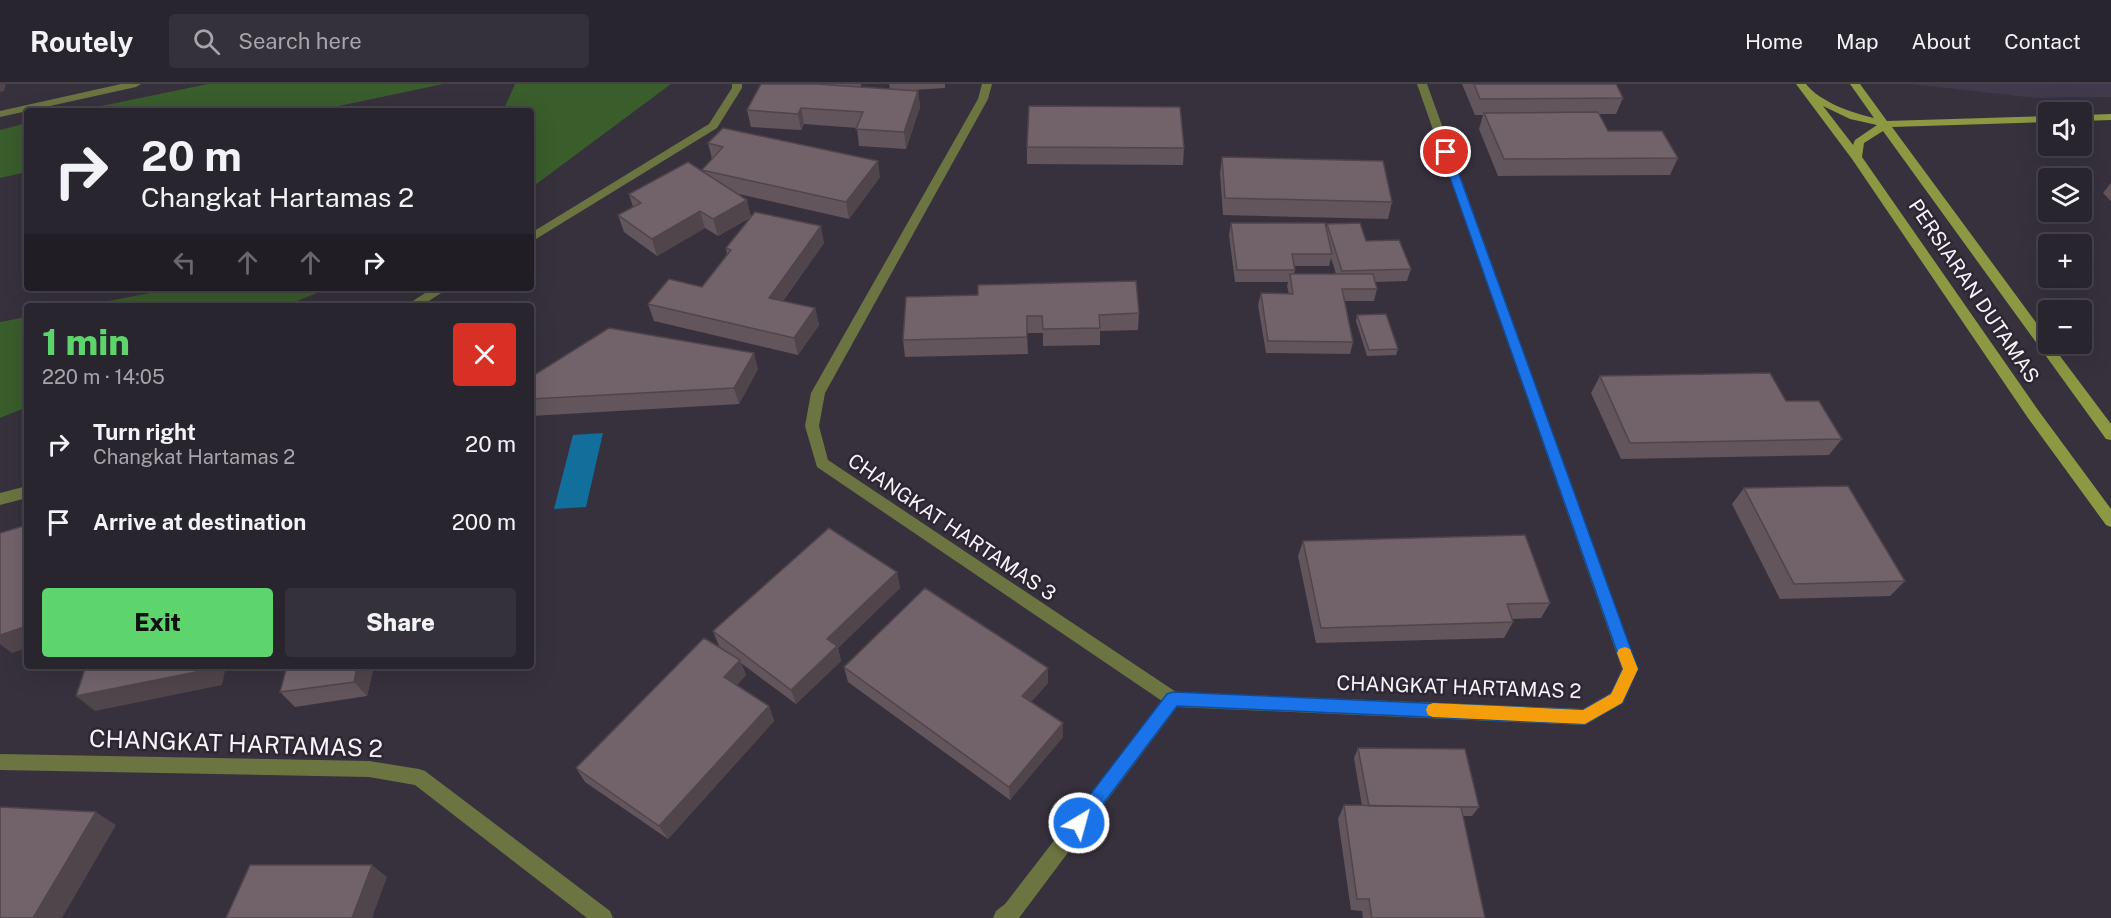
<!DOCTYPE html>
<html lang="en">
<head>
<meta charset="utf-8">
<style>
	body { margin:0; font-family:"Public Sans",sans-serif; background:#35313a; color:#f1f3f6; height:100vh; display:flex; flex-direction:column; font-size:22px; white-space:nowrap }
	* { box-sizing:border-box; margin:0 }
	p { font-size:20px; color:#a5a5aa }
	.icon { flex:none; width:33px; height:33px; fill:none; stroke:currentColor; stroke-width:2; stroke-linecap:round; stroke-linejoin:round }
	.map { position:relative; flex:1; overflow:hidden }
	.sheet { position:absolute; left:24px; top:219px; width:510px; height:366px; display:flex; flex-direction:column; background:#29252e; border-radius:6px; box-shadow:0 6px 24px #0002,0 0 0 2px #45424a }
	.sheet>* { flex:none }
	.banner { position:absolute; left:24px; top:24px; width:510px; height:183px; border-radius:6px; box-shadow:0 6px 24px #0002,0 0 0 2px #45424a; background:#29252e; color:#f1f3f6; overflow:hidden }
	.tools { position:absolute; left:2038px; top:18px; display:grid; gap:12px }
	.tools a { display:grid; place-items:center; width:54px; height:54px; border-radius:6px; background:#29252e; box-shadow:0 6px 24px #0002,0 0 0 2px #45424a; font-size:30px }
	.pin { position:absolute; display:grid; place-items:center; width:51px; height:51px; color:#fff; margin:-26px; border:3px solid #fff; border-radius:50%; box-shadow:0 2px 6px #0007 }
	.me { position:absolute; width:66px; margin:-33px; rotate:37deg; stroke-linejoin:round; filter:drop-shadow(0 0 4px #0008) }
	.turn { display:flex; align-items:center; gap:21px; height:126px; padding:0 18px; font-size:27px }
	.turn .icon { width:78px; height:78px; stroke-width:2.5 }
	.turn b { display:block; font-size:42px; line-height:51px }
	.lanes { display:flex; align-items:center; height:57px; padding:0 18px; background:#0003; justify-content:center; gap:30px; direction:ltr }
	.lanes .off { opacity:.35 }
	.round { display:grid; place-items:center; flex:none; width:63px; height:63px; border-radius:6px; background:#35313a }
	.summary { display:flex; align-items:center; justify-content:space-between; height:102px; padding:0 18px }
	h1 { font-size:36px; font-weight:800; line-height:45px; color:#5ed56c }
	.button { display:flex; gap:12px; margin-top:auto; padding:12px 18px }
	.button a { flex:1; height:69px; border-radius:6px; background:#5ed56c; color:#111; font-size:24px; font-weight:800; line-height:69px; text-align:center }
	.button a+a { background:#35313a; color:#f1f3f6 }
	ul { padding:0; list-style:none }
	li { display:flex; align-items:center; gap:18px; height:78px; padding:0 18px }
	li div { flex:1 }
	li b { display:block; font-size:22px }
	li em { font-style:normal }
	header { display:flex; align-items:center; gap:36px; box-sizing:border-box; height:84px; padding:0 30px; background:#29252e; border-bottom:2px solid #45424a }
	header strong { font-size:28px }
	nav { display:flex; gap:33px; margin-inline-start:auto; font-size:21px }
	.search { width:420px; height:54px; background:#35313a; display:flex; align-items:center; gap:15px; box-sizing:border-box; padding:0 21px; border-radius:6px; color:#a5a5aa; font-size:22px }
	.map>svg:first-child { display:block }
	.built { fill:#41394c }
	.green { fill:#3a5d2c }
	.water { fill:#126e9b }
	.lines { fill:none; stroke-linecap:round; stroke-linejoin:round }
	.street { fill:#6c7541; fill-rule:evenodd }
	.secondary { fill:#8c9942; fill-rule:evenodd }
	.wall { fill:#62555c; fill-rule:evenodd }
	.shaded-wall { fill:#50454b }
	.building { fill:#72636b; stroke:#50454b; stroke-width:1.5 }
	.route { fill:#1a73e8; stroke:#114b97; stroke-width:1.5 }
	.slow { fill:#f59e0b }
	.labels { text-anchor:middle; stroke-width:5; stroke-linejoin:round; paint-order:stroke }
	.street-label { font-size:20px; fill:#f6f3fb; stroke:#2d2733 }
	.near-street-label { font-size:24px; fill:#f6f3fb; stroke:#2d2733 }
</style>
</head>
<body>
<header>
<strong>Routely</strong>
<div class="search"><svg class="icon" aria-label="search" viewBox="0 0 24 24"><circle cx="10" cy="10" r="6"/><path d="M15 15l6 6"/></svg>Search here</div>
<nav><a>Home</a><a>Map</a><a>About</a><a>Contact</a></nav>
</header>
<div class="map">
<svg width="2111" height="834" viewBox="0 0 2111 834">
	<rect width="100%" height="100%" fill="#37313e"/>
	<path class="built" d="M1910 0H2111V13L2036 14Z"/>
	<path class="green" d="M208 0H443L315 27H77Z
		M515 0H671L531 104V27H503Z
		M27 39V88L0 94V46Z
		M176 204H329L285 222H83Z
		M27 233V323L0 334V238Z"/>
	<path class="water" d="M603 349 586 423 554 425 573 351Z"/>
	<g class="lines">
		<path class="street" d="M121 0H141L136 3 0 33V27Z
			M732 0H742V4L717 44 531 158V149L709 40 732 4Z
			M982 0H992L988 15 825 309 819 342 828 376 1176 608 1583 625 1611 609 1622 585 1417 0H1427L1638 585 1623 619 1585 641 1177 623 1019 834H993L996 827 1005 820 1162 617 817 383 805 342 811 309 978 15Z
			M433 204H449L421 222H405Z
			M27 402V414L0 421V409Z
			M0 670 369 677 419 685 425 687 610 827 613 834H587L415 701 369 693 0 686Z"/>
		<path class="secondary" d="M1796 0H1806C1820 18 1852 29 1874 34L1850 0H1860L1887 37 2049 32V38L1892 43 2049 256V260H2051L2111 340V356L2106 355 1883 47 1864 59 1862 73 2038 326 2111 425V443L2106 441 2028 334 1852 75ZM1823 22 1850 35 1877 41 1855 56 1853 61Z
			M2111 30V36L2082 37V31Z"/>
	</g>
	<path class="wall" d="M761 0H861V3L890 5 889 0H945V4L914 6 918 7 920 23 906 65 859 62 857 44 804 40 801 46 751 43 747 26Z
		M1462 0H1616L1623 14 1616 30H1599L1608 47 1678 74 1670 91 1498 92 1479 45 1483 31H1475Z
		M708 59 880 93 849 135 739 110 751 132 824 159 783 217 815 224 819 241 798 271 654 237 648 220 702 203 727 170 726 164 751 133 718 152 705 144 657 172 624 148 618 131 633 123 629 110 702 86 712 75Z
		M1027 63 1184 64 1183 81 1027 80Z
		M1222 73 1392 118 1388 135 1223 131 1220 89Z
		M2111 99V117L2103 109Z
		M1231 139 1326 143 1327 140 1411 185 1407 197 1375 198 1377 205 1374 217H1345L1353 258 1350 270 1266 269 1258 221 1261 209 1289 210 1287 202 1288 198H1235L1229 151ZM1331 174 1336 190H1294L1295 186 1294 182H1329Z
		M906 213 1139 229 1138 246 1100 247V261L1043 262V249H1027L1028 270 905 273 903 256Z
		M1357 231 1398 265 1396 271 1367 272 1356 237Z
		M758 285 739 320 531 332V293Z
		M1600 292 1786 317 1842 355 1829 371 1621 375 1591 309Z
		M1744 404 1905 497 1890 512 1780 515 1732 420Z
		M1303 457 1550 519 1541 534 1512 535 1513 538 1504 554 1316 559 1298 472Z
		M897 488 900 504 838 564 841 577 796 620 741 579 746 591 737 601 769 622 774 637 668 755 585 698 576 684 727 568 719 562 713 547Z
		M287 582H374L367 612 295 623 280 608Z
		M844 583 1048 599 1031 618 1063 653 1010 716 848 598Z
		M1358 664 1479 723 1472 732H1463L1485 834H1363L1362 827 1351 826 1338 735 1344 721 1362 722 1354 674Z"/>
	<path class="shaded-wall" d="M0 0H6L4 7 0 8Z
		M918 7 920 23 906 65 904 48Z
		M801 24 804 40 801 46 798 30Z
		M878 77 880 93 849 135 846 118Z
		M747 116 751 132 718 152 713 135Z
		M700 127 705 144 657 172 652 155Z
		M821 142 824 159 773 230 769 214Z
		M815 224 819 241 798 271 794 254Z
		M754 269 758 285 739 320 734 304Z
		M897 488 900 504 838 564 841 577 796 620 791 606 827 555Z
		M27 542V564L12 569 0 560V546Z
		M740 576 746 591 730 608 724 593Z
		M207 582H226L222 601 95 627 76 612Z
		M357 582H374L367 612 354 598Z
		M1048 584V599L1023 627 1022 612Z
		M769 622 774 637 668 755 659 742Z
		M1063 639V653L1010 716 1009 703Z
		M96 728 116 741 62 834H33Z
		M372 781 387 793 372 834H352Z"/>
	<path class="building" d="M761 0H816L918 7 904 48 856 45 863 28 801 24 798 30 747 26Z
		M1474 0H1616L1623 14 1480 15Z
		M1029 22 1180 23 1184 64 1027 63Z
		M1598 28 1608 47H1662L1678 74 1504 75 1484 29Z
		M723 44 878 77 846 118 702 86 723 63 708 59Z
		M1222 73 1383 77 1392 118 1225 114Z
		M688 78 747 116 713 135 700 127 652 155 618 131 641 119 629 110Z
		M755 128 821 142 769 214 815 224 794 254 648 220 669 195 702 203 731 166 726 164Z
		M1231 139H1325L1332 170H1292L1295 186H1237Z
		M1360 139 1366 157 1399 156 1411 185 1342 187 1327 140Z
		M1290 190H1373L1377 205H1342L1353 258 1268 257 1261 209 1293 210Z
		M1136 197 1139 229 1099 231 1100 244 1043 245 1042 232H1027V253L903 256 906 213 978 211V201Z
		M1386 230 1398 265 1369 266 1357 231Z
		M609 244 754 269 734 304 531 315V293Z
		M1770 289 1786 317H1819L1842 355 1630 359 1600 292Z
		M1848 402 1905 497 1794 500 1744 404Z
		M27 441V542L0 551V449Z
		M829 444 897 488 827 555 837 562 791 606 713 547Z
		M1525 451 1550 519 1507 520 1513 538 1321 544 1303 457Z
		M925 504 1048 584 1022 612 1063 639 1009 703 844 583Z
		M704 554 740 576 724 593 769 622 659 742 576 684Z
		M86 582H207L206 586 76 612Z
		M287 582H357L354 598 280 608Z
		M1358 664 1465 665 1479 723 1369 722Z
		M1344 721 1461 723 1485 834H1372L1369 815H1357Z
		M0 723 96 728 33 834H0Z
		M250 781H372L352 834H226Z"/>
	<path class="route" d="M1446 64 1451 68 1638 585 1622 619 1585 640 1177 622 1085 744 1079 747 1073 744 1071 739 1073 733 1167 610 1173 608 1583 626 1611 610 1623 585 1441 68Z"/>
	<path class="slow" d="M1625 563 1630 565 1638 585 1622 619 1585 640 1433 633 1428 631 1426 626 1428 621 1433 619 1583 626 1611 610 1623 585 1617 569 1619 565Z"/>
	<g class="labels">
		<g class="street-label">
			<text transform="translate(1974 207) rotate(56)" y="7">PERSIARAN DUTAMAS</text>
			<text transform="translate(952 443) rotate(34)" y="7">CHANGKAT HARTAMAS 3</text>
			<text transform="translate(1459 603) rotate(2)" y="7">CHANGKAT HARTAMAS 2</text>
		</g>
		<g class="near-street-label">
			<text transform="translate(236 660) rotate(2)" y="8">CHANGKAT HARTAMAS 2</text>
		</g>
	</g>
</svg>
<div class="tools">
<a><svg class="icon" aria-label="sound" viewBox="0 0 24 24"><path d="M4 9h4l5-4v14l-5-4H4zM17 9q2 3 0 6"/></svg></a>
<a><svg class="icon" aria-label="layers" viewBox="0 0 24 24"><path d="M12 4l9 5-9 5-9-5zM3 14l9 5 9-5"/></svg></a>
<a>+</a>
<a>−</a>
</div>
<div class="pin" style="left:1446px;top:68px;background:#d93025"><svg class="icon" aria-label="arrive" viewBox="0 0 24 24"><path d="M6 21V4h12l-3 4 3 4H6"/></svg></div>
<svg class="me" style="left:1079px;top:739px" viewBox="-20 -20 40 40"><circle r="17" fill="#1a73e8" stroke="#fff" stroke-width="3"/><path d="M0-11L8 9 0 5-8 9z" fill="#fff"/></svg>
<div class="banner">
<div class="turn"><svg class="icon" aria-label="right" viewBox="0 0 24 24"><path d="M7 20v-9h11M14 6l5 5-5 5"/></svg><div><b>20 m</b>Changkat Hartamas 2</div></div>
<div class="lanes"><svg class="icon off" aria-label="left" viewBox="0 0 24 24"><path d="M17 20v-9H6M10 6l-5 5 5 5"/></svg><svg class="icon off" aria-label="ahead" viewBox="0 0 24 24"><path d="M12 20V5M6 11l6-6 6 6"/></svg><svg class="icon off" aria-label="ahead" viewBox="0 0 24 24"><path d="M12 20V5M6 11l6-6 6 6"/></svg><svg class="icon" aria-label="right" viewBox="0 0 24 24"><path d="M7 20v-9h11M14 6l5 5-5 5"/></svg></div>
</div>
<section class="sheet">
<div class="summary"><div><h1>1 min</h1><p>220 m · 14:05</p></div><a class="round" style="background:#d93025;color:#fff"><svg class="icon" aria-label="close" viewBox="0 0 24 24"><path d="M6 6l12 12M18 6L6 18"/></svg></a></div>
<ul>
<li><svg class="icon" aria-label="right" viewBox="0 0 24 24"><path d="M7 20v-9h11M14 6l5 5-5 5"/></svg><div><b>Turn right</b><p>Changkat Hartamas 2</p></div><em>20 m</em></li>
<li><svg class="icon" aria-label="arrive" viewBox="0 0 24 24"><path d="M6 21V4h12l-3 4 3 4H6"/></svg><div><b>Arrive at destination</b></div><em>200 m</em></li>
</ul>
<div class="button"><a>Exit</a><a>Share</a></div>
</section>
</div>
</body>
</html>
